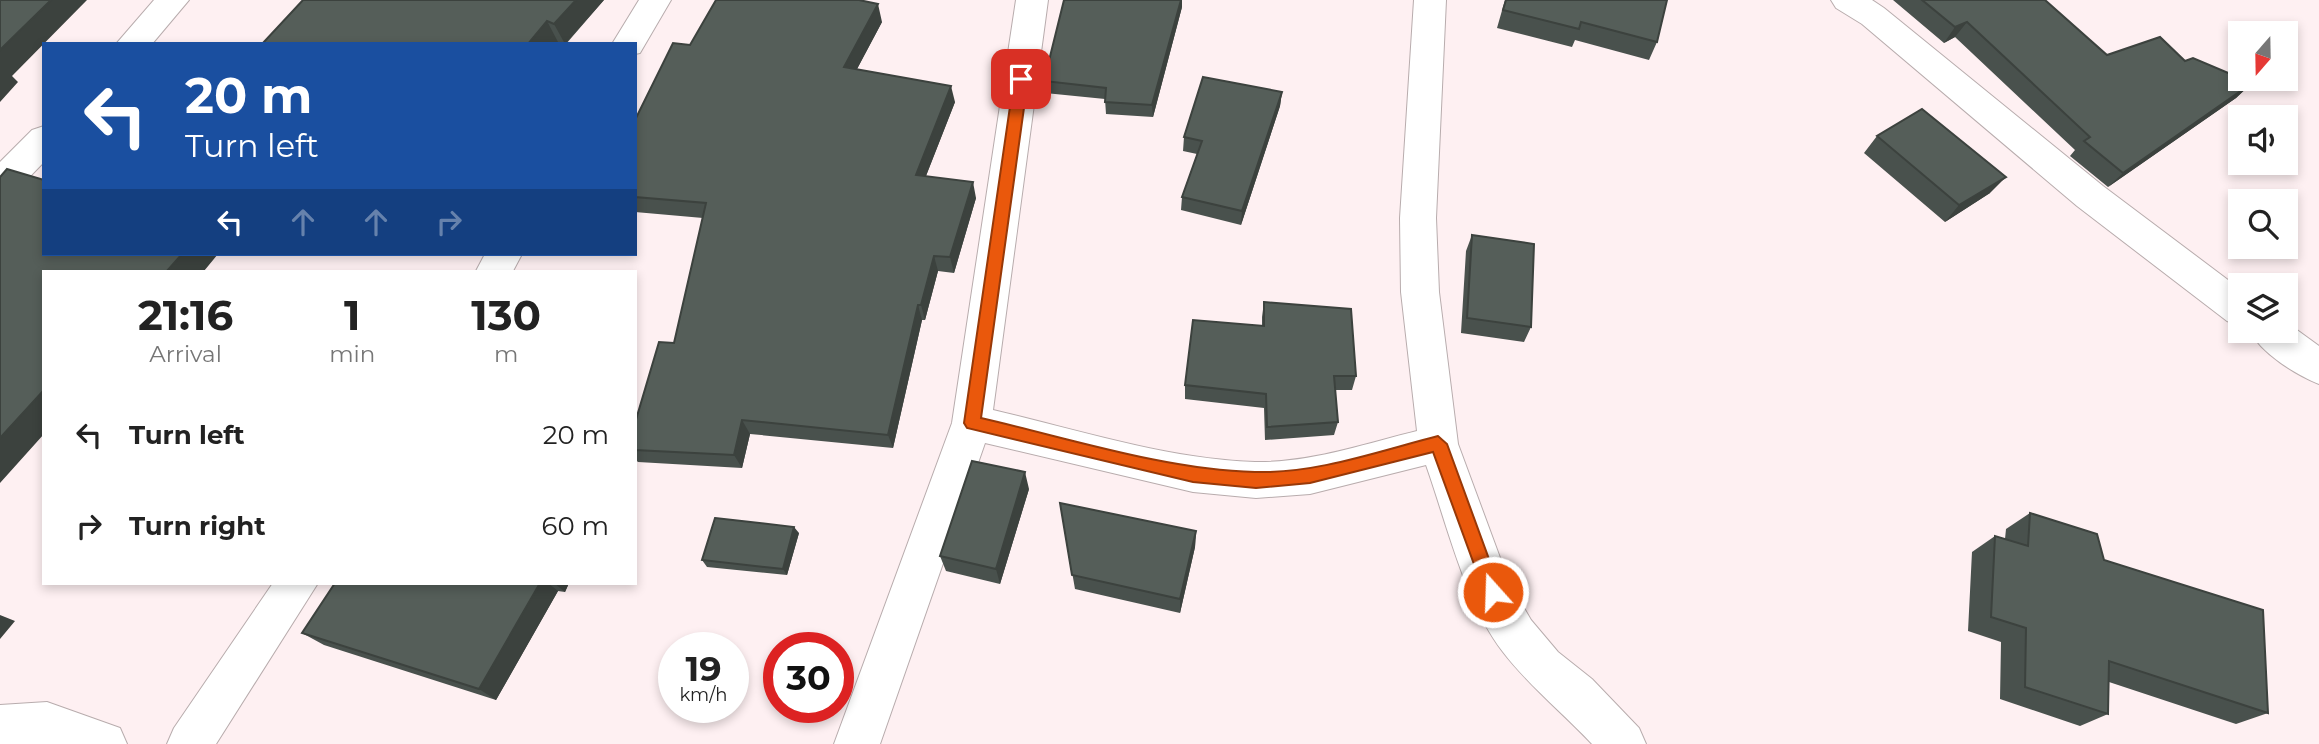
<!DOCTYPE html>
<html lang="en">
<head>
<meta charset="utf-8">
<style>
	body { margin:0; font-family:Montserrat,sans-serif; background:#f2f2f2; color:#222; height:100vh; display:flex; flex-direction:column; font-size:26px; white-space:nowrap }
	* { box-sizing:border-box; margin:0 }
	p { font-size:23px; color:#767676 }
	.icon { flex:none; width:38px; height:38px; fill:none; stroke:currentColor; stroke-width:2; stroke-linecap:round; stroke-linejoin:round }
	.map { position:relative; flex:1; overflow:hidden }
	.drawer { position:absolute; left:42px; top:270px; width:595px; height:315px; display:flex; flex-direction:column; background:#fff; border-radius:0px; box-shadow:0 4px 10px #0003 }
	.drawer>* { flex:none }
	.hud { position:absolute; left:42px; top:42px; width:595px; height:214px; border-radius:0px; box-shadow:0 4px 10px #0003; background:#1a4fa0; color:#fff; overflow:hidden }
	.needle { width:46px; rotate:200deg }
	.fabs { position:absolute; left:2228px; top:21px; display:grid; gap:14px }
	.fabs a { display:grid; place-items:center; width:70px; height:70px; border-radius:0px; background:#fff; box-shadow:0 4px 10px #0003; font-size:35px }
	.speed { position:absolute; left:658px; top:632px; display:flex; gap:14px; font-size:35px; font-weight:700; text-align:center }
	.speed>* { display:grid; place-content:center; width:91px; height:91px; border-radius:50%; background:#fff; box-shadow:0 4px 10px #0003; line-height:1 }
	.speed small { font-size:18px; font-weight:400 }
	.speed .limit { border:10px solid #d22; background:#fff; color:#111 }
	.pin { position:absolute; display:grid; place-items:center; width:60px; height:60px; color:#fff; margin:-30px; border-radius:14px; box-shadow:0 4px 10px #0006 }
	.me { position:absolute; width:77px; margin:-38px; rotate:340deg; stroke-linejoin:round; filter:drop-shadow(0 0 5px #0008) }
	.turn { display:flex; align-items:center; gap:24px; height:147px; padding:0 28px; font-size:32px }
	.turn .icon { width:91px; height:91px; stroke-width:2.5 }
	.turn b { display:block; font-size:49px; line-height:60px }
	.lanes { display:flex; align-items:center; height:66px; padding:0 28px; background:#0003; justify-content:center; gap:35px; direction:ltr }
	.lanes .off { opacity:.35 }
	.eta { display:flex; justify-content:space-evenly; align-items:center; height:119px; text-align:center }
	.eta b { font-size:42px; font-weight:700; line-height:49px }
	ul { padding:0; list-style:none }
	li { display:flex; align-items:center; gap:21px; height:91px; padding:0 28px }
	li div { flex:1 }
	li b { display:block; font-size:26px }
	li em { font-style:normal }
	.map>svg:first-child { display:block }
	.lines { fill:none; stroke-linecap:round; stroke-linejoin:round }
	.minor-casing { stroke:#b8acad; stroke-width:2 }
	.minor { fill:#fff; fill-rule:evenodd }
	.wall { fill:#49514d }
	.shaded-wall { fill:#3c423e }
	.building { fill:#555e59; stroke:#3c423e; stroke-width:2 }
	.route { fill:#ea580c; stroke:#983908; stroke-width:2 }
</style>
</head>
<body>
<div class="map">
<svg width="2319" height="744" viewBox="0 0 2319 744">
	<rect width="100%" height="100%" fill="#fef0f2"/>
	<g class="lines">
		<g class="minor-casing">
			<path id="minor" d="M154 0H189L152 44H116Z
				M639 0H671L640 53 635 54V44H612Z
				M1016 0H1048L993 410C1079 430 1167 459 1255 462 1310 463 1364 444 1417 431L1401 292 1400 218 1414 0H1446L1436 218 1439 292 1458 444 1509 582 1531 620 1558 652 1592 679 1639 728 1646 744H1592C1563 713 1529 686 1503 652 1465 603 1447 524 1426 465L1310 494 1256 498 1193 492 985 443 880 744H834L952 423Z
				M1831 0H1872L1884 8 2103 186 2240 289V326L2227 321 2077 206 1862 24 1836 8Z
				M44 126V162L12 195 0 199V162L32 130Z
				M485 254H522L513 271H476Z
				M2286 322 2319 346V384C2296 375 2261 353 2250 331H2286Z
				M273 583H318L216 744H167L174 728Z
				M47 702 120 728 127 744H0V705Z"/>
		</g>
		<use href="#minor" class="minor"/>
	</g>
	<path class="wall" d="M604 0 566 44 558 42 557 44H262Z
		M1505 0 1657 42 1649 60 1575 40 1572 47 1497 28Z
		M1893 0H2045L2107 55 2185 61 2252 83 2236 98 2108 187 2070 156 2075 150 1955 37 1944 43Z
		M1182 7 1153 117 1106 114 1105 99 1045 93 1044 81Z
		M882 22 857 69 955 102 926 176 976 198 954 273 938 271 925 320H922L893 448 750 434 742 468 638 462 635 459V423L674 343 703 218 635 212V120L690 45Z
		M1282 92 1280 106 1241 225 1181 210 1182 197 1197 154 1183 151 1184 137Z
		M1877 136 1990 193 1945 222 1864 153Z
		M1472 235 1531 327 1524 342 1461 333 1466 251Z
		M1264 302 1356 376 1352 390H1335L1338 422 1334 435 1265 440 1264 408 1185 399V385L1262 326V317Z
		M1029 489 1000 584 946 571 940 556Z
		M1060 503 1196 531 1195 547 1180 613 1075 589Z
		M2030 513 2104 560 2268 713 2236 724 2109 682 2108 714 2080 726 2000 699 2001 642 1968 631 1972 552 1995 536 2005 539 2006 529Z
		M799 533 787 575 707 567 702 560Z
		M335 583H569L565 592 558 591 496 700 324 645 302 633Z"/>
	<path class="shaded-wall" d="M51 0H87L12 76 18 82 0 102V50Z
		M576 0H604L565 44 554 24Z
		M1181 0H1182V7L1153 117 1152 105Z
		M878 4 882 22 849 84 844 67Z
		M547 21 558 42 557 44H528Z
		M1967 22 1955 37 1944 43 1955 27Z
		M2252 83 2236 98 2108 187 2123 173Z
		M951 86 955 102 920 191 916 175Z
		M1282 92 1280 106 1241 225 1242 211Z
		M2006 177 1990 193 1945 222 1959 205Z
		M973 182 976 198 954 273 950 257Z
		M182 254H218L204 271H167Z
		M934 256 938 271 925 320 921 305Z
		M918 305 922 320 893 448 888 435Z
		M44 390V434L0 483V438Z
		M742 420 750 434 742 468 734 455Z
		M1025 472 1029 489 1000 584 996 569Z
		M794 527 799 533 787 575 783 569Z
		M1196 531 1195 547 1180 613V599Z
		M540 583H548L558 591 496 700 479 689Z
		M554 583H569L565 592Z
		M0 615 15 621 0 639Z"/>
	<path class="building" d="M0 0H51L0 50Z
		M303 0H576L554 24 547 21 528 44H262Z
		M716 0H859L878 4 844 67 951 86 916 175 973 182 950 257 934 256 921 305H918L888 435 742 420 734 455 635 450V423L659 342 674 343 706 203 635 197V120L673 43 690 45Z
		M1064 0H1181L1152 105 1105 102 1106 88 1044 81Z
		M1506 0H1667L1657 42 1581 22 1579 29 1503 10Z
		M1922 0H2045L2107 55 2160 37 2185 61 2193 58 2240 78V79L2252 83 2123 173 2084 141 2090 137 1967 22 1955 27Z
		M1203 77 1282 92 1242 211 1182 197 1202 141 1184 137Z
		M1922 109 2006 177 1959 205 1877 136Z
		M7 169 44 180V254H182L167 271H44V390L0 438V177Z
		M1472 235 1534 244 1531 327 1467 318Z
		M1264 302 1351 309 1356 376H1334L1338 422 1267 427 1266 394 1185 385 1193 320 1264 326Z
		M972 461 1025 472 996 569 940 556Z
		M1060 503 1196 531 1180 599 1072 575Z
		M2030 513 2097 534 2104 560 2263 610 2268 713 2109 661 2108 714 2025 687 2026 628 1991 617 1995 536 2028 546Z
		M715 518 794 527 783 569 702 560Z
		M335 583H540L479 689 302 633Z"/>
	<path class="route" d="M1021 74 1028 79 981 418C1068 438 1167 470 1255 472 1316 474 1379 451 1438 436L1447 444 1501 592 1499 597H1486L1433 452 1310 483 1256 488 1193 482 967 428 964 423 1014 79Z"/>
</svg>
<div class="fabs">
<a><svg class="needle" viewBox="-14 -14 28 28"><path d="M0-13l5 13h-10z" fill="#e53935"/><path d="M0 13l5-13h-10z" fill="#767676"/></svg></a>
<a><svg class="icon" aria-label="sound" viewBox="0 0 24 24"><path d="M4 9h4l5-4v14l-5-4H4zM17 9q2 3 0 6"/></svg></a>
<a><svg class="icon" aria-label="search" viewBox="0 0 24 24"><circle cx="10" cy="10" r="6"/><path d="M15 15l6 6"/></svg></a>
<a><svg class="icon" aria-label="layers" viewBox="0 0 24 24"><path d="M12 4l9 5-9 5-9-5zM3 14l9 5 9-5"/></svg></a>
</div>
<div class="speed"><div>19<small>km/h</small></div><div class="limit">30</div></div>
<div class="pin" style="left:1021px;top:79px;background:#d93025"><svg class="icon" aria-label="arrive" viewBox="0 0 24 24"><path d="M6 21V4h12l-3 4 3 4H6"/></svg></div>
<svg class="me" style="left:1493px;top:592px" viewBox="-20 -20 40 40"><circle r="17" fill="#ea580c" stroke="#fff" stroke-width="3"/><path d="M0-11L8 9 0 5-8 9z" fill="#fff"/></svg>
<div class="hud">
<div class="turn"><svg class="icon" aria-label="left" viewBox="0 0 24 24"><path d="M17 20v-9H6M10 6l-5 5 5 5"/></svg><div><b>20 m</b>Turn left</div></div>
<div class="lanes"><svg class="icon" aria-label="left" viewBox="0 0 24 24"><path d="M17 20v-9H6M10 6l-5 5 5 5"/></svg><svg class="icon off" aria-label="ahead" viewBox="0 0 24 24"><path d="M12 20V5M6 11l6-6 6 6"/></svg><svg class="icon off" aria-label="ahead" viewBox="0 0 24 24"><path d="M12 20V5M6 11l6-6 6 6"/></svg><svg class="icon off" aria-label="right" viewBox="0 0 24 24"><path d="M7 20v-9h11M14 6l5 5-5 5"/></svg></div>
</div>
<section class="drawer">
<div class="eta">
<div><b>21:16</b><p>Arrival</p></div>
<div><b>1</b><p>min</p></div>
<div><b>130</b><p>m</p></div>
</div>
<ul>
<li><svg class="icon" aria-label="left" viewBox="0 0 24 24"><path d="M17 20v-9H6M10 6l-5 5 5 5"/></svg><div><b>Turn left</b></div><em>20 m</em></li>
<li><svg class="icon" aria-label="right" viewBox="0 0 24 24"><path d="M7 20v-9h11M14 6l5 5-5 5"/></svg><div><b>Turn right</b></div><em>60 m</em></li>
</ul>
</section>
</div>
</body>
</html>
